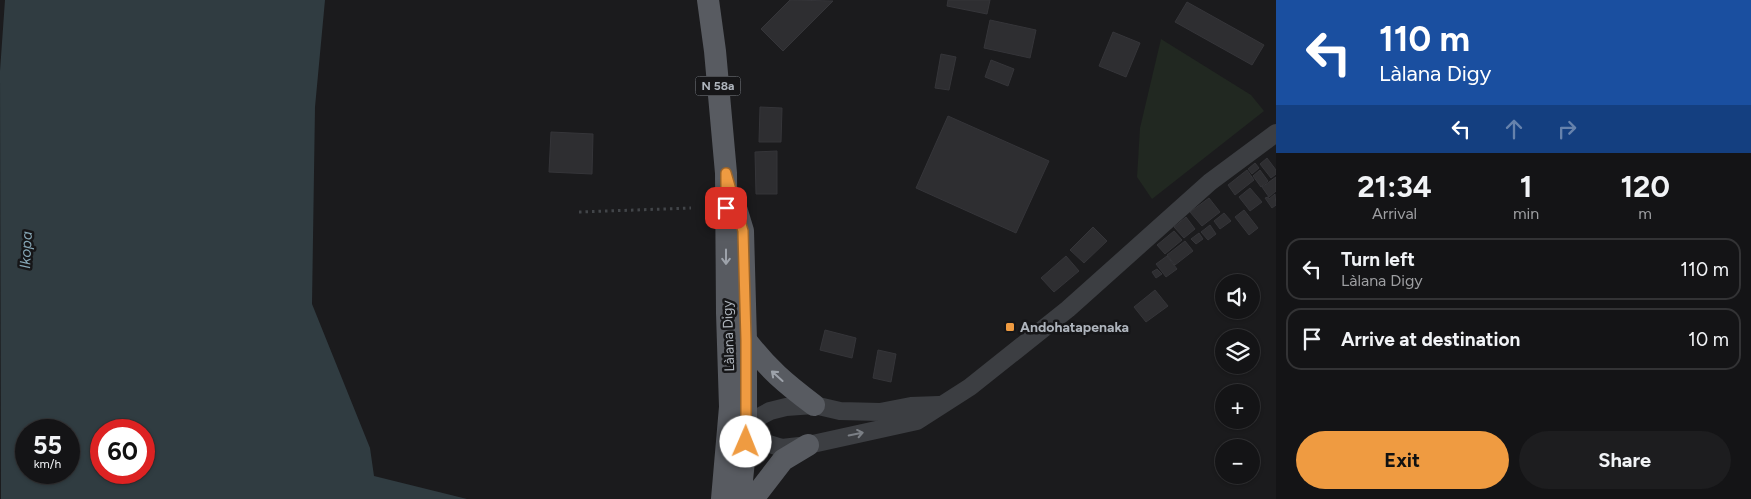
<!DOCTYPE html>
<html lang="en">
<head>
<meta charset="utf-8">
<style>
	body { margin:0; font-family:Figtree,sans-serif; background:#1d1d1f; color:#f1f3f6; height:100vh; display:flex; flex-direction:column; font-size:19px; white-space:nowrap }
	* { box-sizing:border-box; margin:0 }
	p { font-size:16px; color:#9d9ea1 }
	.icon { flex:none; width:28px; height:28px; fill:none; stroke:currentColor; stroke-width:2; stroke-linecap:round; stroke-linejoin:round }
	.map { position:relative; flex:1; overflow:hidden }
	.details { display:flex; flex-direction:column; background:#141416; width:475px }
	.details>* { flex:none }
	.top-card { background:#1a4fa0; color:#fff; overflow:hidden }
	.controls { position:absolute; left:1215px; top:274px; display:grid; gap:10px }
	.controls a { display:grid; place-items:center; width:45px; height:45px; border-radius:50%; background:#141416; box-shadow:0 1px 4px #0004,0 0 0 1px #333335; font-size:25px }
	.speed { position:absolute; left:15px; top:419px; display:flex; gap:10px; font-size:25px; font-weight:700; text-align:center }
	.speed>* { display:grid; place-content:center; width:65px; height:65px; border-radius:50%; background:#141416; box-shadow:0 1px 4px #0004,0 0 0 1px #333335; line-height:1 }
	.speed small { font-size:12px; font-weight:400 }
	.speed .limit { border:8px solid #d22; background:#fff; color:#111 }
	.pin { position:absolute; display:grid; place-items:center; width:42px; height:42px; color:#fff; margin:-21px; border-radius:10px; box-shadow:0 2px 8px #0006 }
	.me { position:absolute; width:55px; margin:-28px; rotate:1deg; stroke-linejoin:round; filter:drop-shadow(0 0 4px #0008) }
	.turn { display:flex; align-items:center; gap:18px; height:105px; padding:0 20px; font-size:22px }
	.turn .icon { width:65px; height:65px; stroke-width:2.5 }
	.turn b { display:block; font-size:35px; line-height:42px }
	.lanes { display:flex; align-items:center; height:48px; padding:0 20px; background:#0003; justify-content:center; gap:25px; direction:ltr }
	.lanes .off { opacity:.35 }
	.eta { display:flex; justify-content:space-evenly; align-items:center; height:85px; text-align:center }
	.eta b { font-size:30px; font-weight:700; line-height:35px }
	.primary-button { display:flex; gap:10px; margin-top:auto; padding:10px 20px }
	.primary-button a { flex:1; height:58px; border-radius:30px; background:#ef9b41; color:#111; font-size:20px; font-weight:700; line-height:58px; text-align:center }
	.primary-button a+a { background:#1d1d1f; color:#f1f3f6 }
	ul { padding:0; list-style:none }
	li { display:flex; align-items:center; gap:15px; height:62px; margin:0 10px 8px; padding:0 10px; border:2px solid #333335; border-radius:15px }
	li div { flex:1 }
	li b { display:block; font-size:19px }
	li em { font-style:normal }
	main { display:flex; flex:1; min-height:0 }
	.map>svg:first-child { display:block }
	.green { fill:#212821 }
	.water { fill:#303c41; fill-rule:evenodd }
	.building { fill:#2e2e31; stroke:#353539 }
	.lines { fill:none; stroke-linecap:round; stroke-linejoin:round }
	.path { stroke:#424549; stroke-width:3; stroke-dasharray:2.5 4; stroke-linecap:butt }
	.minor { stroke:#3c3e42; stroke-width:18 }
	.major { stroke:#585b61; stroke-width:22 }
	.oneway { stroke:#9da2aa }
	.oneway2 { stroke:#7b7f85 }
	.route-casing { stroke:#9b652a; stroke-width:12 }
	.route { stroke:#ef9b41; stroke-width:9 }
	.poi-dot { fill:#ef9b41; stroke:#161618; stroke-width:2 }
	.labels { text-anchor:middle; stroke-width:5; stroke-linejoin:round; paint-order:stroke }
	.shield { fill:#161618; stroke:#80858b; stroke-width:1 }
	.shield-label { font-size:12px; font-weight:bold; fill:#aeb4bc }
	.poi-label { font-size:14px; font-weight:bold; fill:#aeb4bc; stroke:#161618; text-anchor:start }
	.street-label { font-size:14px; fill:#aeb4bc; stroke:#161618 }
	.water-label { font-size:15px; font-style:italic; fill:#86a7b6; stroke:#161618 }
</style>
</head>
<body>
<main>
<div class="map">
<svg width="1276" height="499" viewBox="0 0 1276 499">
	<rect width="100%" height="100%" fill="#1b1b1d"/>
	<path class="green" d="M1161 39 1251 95 1264 111 1152 199 1137 177 1140 128Z"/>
	<path class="water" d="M5 0H325L315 107 312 304 370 448 374 476 467 499H1L0 71ZM26 430H69V472H26ZM101 430H144V472H101Z"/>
	<path class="building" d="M790 0 833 1 783 51 761 29Z
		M948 0H990L987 14 947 6Z
		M1187 2 1264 45 1252 65 1175 22Z
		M990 20 1036 30 1030 58 984 48Z
		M1113 32 1140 43 1126 77 1099 66Z
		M941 54 956 57 949 90 935 88Z
		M991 60 1014 69 1008 86 985 77Z
		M760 107 782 108 781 142H759Z
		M948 116 1049 161 1016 233 916 188Z
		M551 132 593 134 592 174 549 172Z
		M777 151V194H756L755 152Z
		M1267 158 1276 170V174L1271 178 1260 164Z
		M1255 163 1259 168 1252 174 1248 169Z
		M1247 170 1254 180 1235 195 1228 185Z
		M1260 170 1268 181 1261 187 1253 176Z
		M1276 177V191L1269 197 1262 187Z
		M1250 188 1262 202 1250 211 1239 197Z
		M1275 194 1276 205 1272 208 1265 198 1268 197 1269 199Z
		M1209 198 1220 212 1202 226 1190 212Z
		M1244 210 1258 228 1249 235 1235 217Z
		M1224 213 1231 221 1220 229 1214 221Z
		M1186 217 1195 229 1184 238 1174 227Z
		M1210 225 1216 234 1208 240 1201 232Z
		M1093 227 1107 241 1084 263 1070 250Z
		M1174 231 1182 240 1165 254 1157 245Z
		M1199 233 1203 239 1196 244 1191 239Z
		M1185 241 1193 251 1175 265 1167 255Z
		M1066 256 1079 271 1054 292 1041 278Z
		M1167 256 1177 269 1166 277 1156 264Z
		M1157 269 1162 274 1156 278 1152 272Z
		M1155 290 1168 306 1146 322 1134 307Z
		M825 330 856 338 852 358 820 350Z
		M878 350 896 354 891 382 873 378Z"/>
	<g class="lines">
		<path class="path" d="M579 212 691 208"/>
		<path class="minor" d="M742 420 763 442 782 448 808 445 917 421 970 387 1068 309 1210 182 1276 133
			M738 432 746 424 770 411 786 407 814 405 840 411 880 412 911 406 939 405"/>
		<path class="major" d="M708 0 715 51 726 173 727 313 730 407 722 499
			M733 198 743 231 746 340V442L740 499
			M746 340C767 368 786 384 814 405
			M753 499 783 460 808 445"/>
	</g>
	<defs><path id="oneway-shaft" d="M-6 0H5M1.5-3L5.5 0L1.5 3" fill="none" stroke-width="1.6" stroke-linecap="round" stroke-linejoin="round" transform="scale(1.25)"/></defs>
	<g class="oneway">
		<use href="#oneway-shaft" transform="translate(726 257) rotate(90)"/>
		<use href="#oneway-shaft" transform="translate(777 376) rotate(-138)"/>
	</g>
	<use class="oneway2" href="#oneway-shaft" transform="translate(856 434) rotate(-12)"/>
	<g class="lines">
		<g class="route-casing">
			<path id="route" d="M726 208V173L743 231 746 340V442"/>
		</g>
		<use href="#route" class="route"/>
	</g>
	<rect class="poi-dot" x="1005" y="322" width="10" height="10" rx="2.5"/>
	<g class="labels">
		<rect class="shield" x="695.5" y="76.5" width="45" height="19" rx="4"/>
		<g class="shield-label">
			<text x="718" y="90">N 58a</text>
		</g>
		<g class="poi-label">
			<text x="1020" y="332">Andohatapenaka</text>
		</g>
		<g class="street-label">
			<text transform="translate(728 336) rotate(-92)" y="5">Làlana Digy</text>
		</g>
		<g class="water-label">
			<text transform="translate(26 250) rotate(-87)" y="5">Ikopa</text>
		</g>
	</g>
</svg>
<div class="controls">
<a><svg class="icon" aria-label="sound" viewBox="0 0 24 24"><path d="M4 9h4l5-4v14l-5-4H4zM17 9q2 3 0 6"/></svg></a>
<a><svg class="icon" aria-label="layers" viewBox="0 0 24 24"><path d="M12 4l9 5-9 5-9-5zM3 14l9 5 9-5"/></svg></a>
<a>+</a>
<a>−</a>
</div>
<div class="speed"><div>55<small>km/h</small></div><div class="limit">60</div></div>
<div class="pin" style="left:726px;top:208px;background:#d93025"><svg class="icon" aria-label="arrive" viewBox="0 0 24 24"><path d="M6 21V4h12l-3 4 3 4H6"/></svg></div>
<svg class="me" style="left:746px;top:442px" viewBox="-20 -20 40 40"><circle r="19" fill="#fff"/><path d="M0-13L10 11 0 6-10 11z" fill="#ef9b41"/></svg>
</div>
<section class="details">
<div class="top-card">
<div class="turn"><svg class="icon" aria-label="left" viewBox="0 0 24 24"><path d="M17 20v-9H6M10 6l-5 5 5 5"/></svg><div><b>110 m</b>Làlana Digy</div></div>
<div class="lanes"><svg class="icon" aria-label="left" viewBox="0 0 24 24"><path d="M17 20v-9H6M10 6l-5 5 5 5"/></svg><svg class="icon off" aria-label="ahead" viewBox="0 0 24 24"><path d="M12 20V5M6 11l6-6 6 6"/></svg><svg class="icon off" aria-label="right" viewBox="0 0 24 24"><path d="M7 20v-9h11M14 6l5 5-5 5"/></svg></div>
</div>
<div class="eta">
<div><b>21:34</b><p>Arrival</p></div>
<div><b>1</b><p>min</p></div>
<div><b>120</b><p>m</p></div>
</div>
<ul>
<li><svg class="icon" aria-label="left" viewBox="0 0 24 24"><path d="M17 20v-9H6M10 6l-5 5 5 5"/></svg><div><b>Turn left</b><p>Làlana Digy</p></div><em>110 m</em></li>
<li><svg class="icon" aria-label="arrive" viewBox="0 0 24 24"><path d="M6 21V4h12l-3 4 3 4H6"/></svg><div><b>Arrive at destination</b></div><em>10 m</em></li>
</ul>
<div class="primary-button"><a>Exit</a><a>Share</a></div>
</section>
</main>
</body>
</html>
